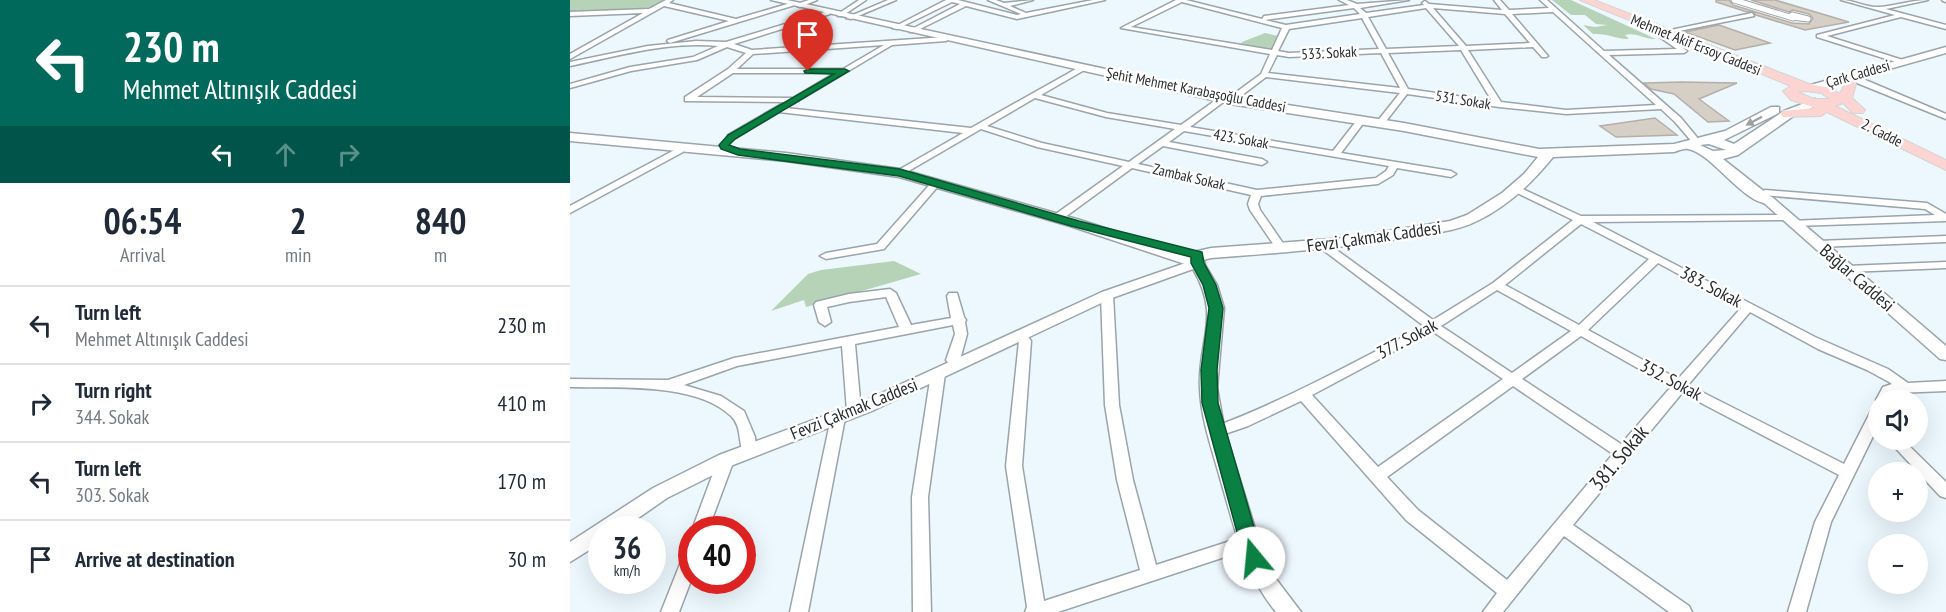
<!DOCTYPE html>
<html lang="en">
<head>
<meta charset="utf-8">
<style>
	body { margin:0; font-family:"PT Sans Narrow",sans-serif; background:#f2f2f3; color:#1f2937; height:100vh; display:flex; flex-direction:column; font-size:22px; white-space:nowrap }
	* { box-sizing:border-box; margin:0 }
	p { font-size:20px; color:#747a83 }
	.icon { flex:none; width:33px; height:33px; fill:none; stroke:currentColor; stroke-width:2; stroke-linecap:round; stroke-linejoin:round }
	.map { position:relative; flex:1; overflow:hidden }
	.sheet { display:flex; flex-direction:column; background:#fff; width:570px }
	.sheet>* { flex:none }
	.guide { background:#00695c; color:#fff; overflow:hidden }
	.controls { position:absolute; left:1298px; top:390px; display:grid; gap:12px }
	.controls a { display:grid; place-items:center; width:60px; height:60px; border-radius:50%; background:#fff; box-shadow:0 6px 24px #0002; font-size:30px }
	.speed { position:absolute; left:18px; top:516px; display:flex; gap:12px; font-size:30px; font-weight:700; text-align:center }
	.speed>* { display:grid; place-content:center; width:78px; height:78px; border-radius:50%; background:#fff; box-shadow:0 6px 24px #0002; line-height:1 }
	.speed small { font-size:15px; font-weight:400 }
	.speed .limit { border:9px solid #d22; background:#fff; color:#111 }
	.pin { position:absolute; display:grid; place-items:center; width:51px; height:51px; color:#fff; margin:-62px -26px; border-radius:50% 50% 50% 0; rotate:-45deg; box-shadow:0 0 6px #0007 }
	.pin .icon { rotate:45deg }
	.me { position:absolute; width:66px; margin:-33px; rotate:343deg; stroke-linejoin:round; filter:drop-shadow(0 0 4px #0008) }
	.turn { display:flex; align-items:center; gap:21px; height:126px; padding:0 24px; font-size:27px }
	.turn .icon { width:78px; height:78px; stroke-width:2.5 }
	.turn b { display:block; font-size:42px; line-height:51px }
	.lanes { display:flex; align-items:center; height:57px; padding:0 24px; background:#0003; justify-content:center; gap:30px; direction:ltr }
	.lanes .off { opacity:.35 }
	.eta { display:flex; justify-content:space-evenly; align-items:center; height:102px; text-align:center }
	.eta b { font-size:36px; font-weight:600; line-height:42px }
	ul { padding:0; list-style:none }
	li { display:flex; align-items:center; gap:18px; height:78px; padding:0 24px; border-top:2px solid #e0e1e3 }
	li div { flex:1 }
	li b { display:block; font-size:22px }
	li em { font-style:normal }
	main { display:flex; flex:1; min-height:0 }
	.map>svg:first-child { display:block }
	.green { fill:#b6d3b8 }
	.building { fill:#d6cfc6; stroke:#b6afa7; stroke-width:1.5 }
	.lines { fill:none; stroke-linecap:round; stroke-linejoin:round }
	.pedestrian-casing { stroke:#9aa4ab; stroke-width:7 }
	.minor-casing { stroke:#9aa4ab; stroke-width:3 }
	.tertiary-casing { stroke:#9aa4ab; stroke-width:3 }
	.secondary-casing { stroke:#9aa4ab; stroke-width:3 }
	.primary-casing { stroke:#d4d5d5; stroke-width:2 }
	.pedestrian { stroke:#fff; stroke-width:5 }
	.minor { fill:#fff; fill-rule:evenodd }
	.tertiary { fill:#fff; fill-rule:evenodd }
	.secondary { fill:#fff; fill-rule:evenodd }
	.primary { fill:#fcd4d1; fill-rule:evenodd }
	.oneway { fill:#9fa0a1 }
	.route { fill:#0b8043; stroke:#07532c; stroke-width:1.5 }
	.labels { text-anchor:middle; stroke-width:5; stroke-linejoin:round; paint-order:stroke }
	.far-street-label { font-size:15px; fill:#292c2f; stroke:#fff }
	.street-label { font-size:18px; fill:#292c2f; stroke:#fff }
	.near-street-label { font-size:21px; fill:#292c2f; stroke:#fff }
</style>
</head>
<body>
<main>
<section class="sheet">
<div class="guide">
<div class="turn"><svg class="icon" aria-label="left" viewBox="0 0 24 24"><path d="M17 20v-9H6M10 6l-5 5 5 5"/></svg><div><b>230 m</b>Mehmet Altınışık Caddesi</div></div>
<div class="lanes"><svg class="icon" aria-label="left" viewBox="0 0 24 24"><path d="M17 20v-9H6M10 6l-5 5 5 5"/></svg><svg class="icon off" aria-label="ahead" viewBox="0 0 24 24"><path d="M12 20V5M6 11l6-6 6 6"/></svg><svg class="icon off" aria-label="right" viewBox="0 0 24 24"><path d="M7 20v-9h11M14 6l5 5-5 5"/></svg></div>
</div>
<div class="eta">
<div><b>06:54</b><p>Arrival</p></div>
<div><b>2</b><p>min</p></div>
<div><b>840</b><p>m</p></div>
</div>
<ul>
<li><svg class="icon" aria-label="left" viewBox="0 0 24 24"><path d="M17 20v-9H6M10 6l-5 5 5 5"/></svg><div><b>Turn left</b><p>Mehmet Altınışık Caddesi</p></div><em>230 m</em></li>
<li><svg class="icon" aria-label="right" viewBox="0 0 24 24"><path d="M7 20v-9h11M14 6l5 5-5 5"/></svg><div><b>Turn right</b><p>344. Sokak</p></div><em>410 m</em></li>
<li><svg class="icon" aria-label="left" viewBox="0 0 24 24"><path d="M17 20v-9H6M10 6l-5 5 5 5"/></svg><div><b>Turn left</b><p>303. Sokak</p></div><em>170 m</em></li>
<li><svg class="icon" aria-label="arrive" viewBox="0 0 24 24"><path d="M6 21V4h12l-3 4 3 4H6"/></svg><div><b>Arrive at destination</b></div><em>30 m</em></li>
</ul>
</section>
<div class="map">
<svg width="1376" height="612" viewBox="0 0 1376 612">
	<rect width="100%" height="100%" fill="#edf7fe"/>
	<path class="green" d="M0 0H96L76 10 0 12Z
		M982 0H1001L1086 39C1075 40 1067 32 1055 35L1059 39C1045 39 1037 33 1023 34L1013 25 1025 27 1037 25 1026 24 1015 15H1001Z
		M695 33 708 36 702 50 671 45 672 42Z
		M324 261 351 274 236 307 234 300 201 311 238 274 251 270Z"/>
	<path class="building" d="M1146 0H1159L1163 5 1222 23 1239 24 1243 18 1239 14 1223 10 1219 12 1181 0H1205L1279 22 1235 30 1186 15 1183 11 1177 12 1146 2Z
		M1149 25 1169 32 1200 43 1165 50 1115 32Z
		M1074 83 1111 82 1167 83 1129 99 1159 121 1138 122 1104 94 1081 89Z
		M1085 118 1107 135 1046 137 1030 126Z"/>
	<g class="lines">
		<g class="pedestrian-casing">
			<path id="pedestrian" d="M1164 0 1223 18
				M1222 15 1238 19 1222 17Z"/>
		</g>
		<g class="minor-casing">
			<path id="minor" d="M96 0H103L99 3 166 19 224 2 227 4 239 0H247L230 7 225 5 100 43 97 41 98 40 159 21 94 6 0 59V54L73 13 0 16V12L79 9Z
				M289 0H296L272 16H268V14Z
				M318 0H326L281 19 276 18Z
				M376 0H388L447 15 451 14 418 0H426L434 3 463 0 440 6 456 13 523 0H535L447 19 396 6 344 32H340V30L390 4 382 2 327 29 322 28Z
				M606 0H616L692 19 694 16 779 5 769 0H777L787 4 839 0 790 8 796 13 854 5 852 3 855 1 859 4 932 10 924 0H930L939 10 979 8 970 0H977L1034 51 1107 49 1088 36V34L1090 33 1116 50 1117 51 1114 53 1039 55 1111 118 1130 141 1123 143 1105 122 1091 109 996 114 929 107 837 94 813 125 810 126 806 123 830 93 696 77 663 102 656 100 620 127 763 151 788 119H791L795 121 771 153 881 171 886 174 881 177 827 168 823 175 808 184 691 196 688 204 690 210 717 249 712 252 708 251 680 210 678 204 681 195 562 168 491 220H483L482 218 483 216 553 166 467 147 411 129 330 176 325 173 327 171 393 133 209 112 164 139H158V135L215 102 115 101V97L158 69 176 53 157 47 127 60 61 71 0 88V84L60 67 123 57 148 46C99 41 48 56 0 66V62L78 46 126 41 156 42 258 11 260 14 164 44 182 50 376 37 379 39 376 41 322 45 216 108 401 128 513 65 517 67 516 69 471 95 537 113 611 125 650 97 657 99 691 74 700 54 551 28ZM612 2 712 28 702 50 561 27ZM784 8 790 14 716 25 695 20ZM856 8 889 46 816 49 798 17ZM863 8 935 14 960 43 896 46ZM983 12 1086 105 996 110 931 102 898 50 963 47 972 57H976L978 56 942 14ZM792 18 809 49 719 53 708 51 719 29ZM314 45 273 69H167L183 54ZM891 50 922 101 838 89 818 53ZM811 53 830 88 698 73 707 55 719 57ZM163 73H265L223 98 127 97ZM465 98 536 117 605 129 559 162 472 143 417 126ZM614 131 819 166 816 171 806 178 687 190 568 164 593 146 692 165 697 162 692 159 599 142Z
				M1271 0C1284 0 1297 8 1309 7 1325 6 1341 0 1358 0L1316 9 1376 25V29L1331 17 1257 36 1339 62 1332 64 1247 37V35L1325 15Z
				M1372 0H1376V2L1373 1Z
				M1182 13 1184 16 1094 34 1091 32Z
				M1287 79H1293L1376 114V119L1287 83Z
				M110 147 113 148V152L0 213V206Z
				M366 180 369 181V185L314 249 256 259 250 256 256 253 307 244 363 181Z
				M946 186 1011 216 1221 215V219L1217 220 1023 222 1245 337 1318 369 1338 383 1376 381V391L1325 393 1320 400H1308V403L1306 400 1313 387 1322 384 1319 382 1297 370 1248 349 1180 312 1118 385 1274 464 1301 411 1303 408 1308 406V426L1261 522 1236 612H1218L1245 522 1269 475 1112 393 1003 525 1119 606 1122 612H1099L994 536 933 612H913L927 593 836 520 731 401 678 426 646 437 641 436 639 432 641 428C715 401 784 362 854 326L749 247 748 245 749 243H757L863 320 923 283 1003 220 943 191V187ZM1011 224 1079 259 1009 325 935 285ZM1088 263 1171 308 1108 379 1018 330ZM927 290 1001 331 942 373 871 326ZM862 331 933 379 808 467 742 395ZM1011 336 1101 387 1051 444 952 379ZM943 386 1043 454 937 580 848 510 817 477Z
				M1195 190 1357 203 1376 214V221L1224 226 1220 225 1219 223 1220 221 1365 215 1355 209 1192 195 1190 193Z
				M1376 236V242L1248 247 1243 244 1248 241Z
				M1376 262V268L1277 272 1271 269 1277 266Z
				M320 289 326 293 341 325 381 318 377 296 379 293H387L394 317 396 320 395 322 397 334 390 360 394 365 392 368H382L376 360 385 334 383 325 285 344 291 411 289 414H279L277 411 272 346 167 366 114 385 151 396 174 411 185 437 186 451 184 455 179 456 174 455C168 443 172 426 161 416 126 382 46 388 0 387V379L98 380 164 358 329 327 316 297 279 302 257 307 261 322 255 326 249 322 244 305 246 302 279 294Z
				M537 291 543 295 549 405 563 480 586 565 679 535 685 537 687 542 685 547 488 612H455L457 607 436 466 449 341 445 335 447 332H455L461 341 452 466 474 601 570 570 547 480 535 405 531 295Z
				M368 370 373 371 375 374 358 497 361 612H343L342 497 361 374 363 371Z
				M268 413 273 414 275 418 238 612H220L261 418 263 414Z
				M1318 440H1333L1376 482V498L1370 496Z
				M156 454 161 456 164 460 138 530H122L148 460 151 456Z
				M122 547V578L109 612H91L114 554 116 549Z"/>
		</g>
		<g class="tertiary-casing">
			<path id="tertiary" d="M1198 196 1202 197 1376 346V360L1370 359 1194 203 1192 200 1194 197Z
				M627 259 632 260 647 285 654 308 647 388 655 432 694 557 706 579 731 612H706C674 573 664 526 650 478 642 449 631 419 630 389 627 341 652 318 623 269L542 298 304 410 163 465 97 498 51 530H32V542L0 562V542L83 488 149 455 292 402 532 292Z"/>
		</g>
		<g class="secondary-casing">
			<path id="secondary" d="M201 0H217L660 96 834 123 969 149 1104 144 1155 131 1201 107H1209V113L1154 140 1164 144 1214 111 1245 99 1251 103 1222 117 1168 155 1153 159 1205 200 1203 203C1177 210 1143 153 1118 149 1114 148 1108 151 1104 152L983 157C962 183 938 206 907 221 887 231 863 233 841 237 774 248 708 253 641 258L633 260 635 263 633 267 627 268 500 226 329 177 216 161 0 141V133L216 153 330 169 510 220 615 254 641 248 775 238 880 221 897 215 932 193 954 174 968 157 834 131 660 104ZM1139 144 1156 150 1143 151 1130 145Z
				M1376 47V53L1241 91 1235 88 1237 86Z"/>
		</g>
		<g class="primary-casing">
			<path id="primary" d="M1010 0H1024L1239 84 1260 88 1270 94 1276 81H1284L1286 84 1282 98 1295 110 1293 113H1283L1273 103 1265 106 1376 160V170L1257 112 1251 116 1213 117 1211 114 1213 111 1246 108 1221 100 1213 91 1221 86ZM1237 91 1251 93 1260 99H1244L1227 92Z"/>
		</g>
		<use href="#pedestrian" class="pedestrian"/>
		<use href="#minor" class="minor"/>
		<use href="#tertiary" class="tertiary"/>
		<use href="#secondary" class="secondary"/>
		<use href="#primary" class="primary"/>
	</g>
	<defs><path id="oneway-solid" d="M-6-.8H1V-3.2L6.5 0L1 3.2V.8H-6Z" transform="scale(1.5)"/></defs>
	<use class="oneway" href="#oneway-solid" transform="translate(1184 121) rotate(152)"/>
	<path class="route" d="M238 69H275L279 71 165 139 159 145 170 149 330 169 509 221 632 252 634 263 646 285 653 308 647 370 648 403 693 558 691 563 684 566 677 563 674 558 632 403 631 370 639 308 633 285 621 263V257L501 226 329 176 168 155 151 149 149 145 158 135 264 74 235 73 234 71Z"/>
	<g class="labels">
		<g class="far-street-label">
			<text transform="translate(1126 45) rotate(22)" y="5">Mehmet Akif Ersoy Caddesi</text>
			<text transform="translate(759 53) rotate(-3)" y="5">533. Sokak</text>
			<text transform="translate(1288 74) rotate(-16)" y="5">Çark Caddesi</text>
			<text transform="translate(626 90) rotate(11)" y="5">Şehit Mehmet Karabaşoğlu Caddesi</text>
			<text transform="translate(893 100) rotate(9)" y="5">531. Sokak</text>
			<text transform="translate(1312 133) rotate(27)" y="5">2. Cadde</text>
			<text transform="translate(671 139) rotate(10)" y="5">423. Sokak</text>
			<text transform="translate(619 177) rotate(13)" y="5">Zambak Sokak</text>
		</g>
		<g class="street-label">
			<text transform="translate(804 237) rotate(-8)" y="6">Fevzi Çakmak Caddesi</text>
			<text transform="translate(1287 278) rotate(41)" y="6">Bağlar Caddesi</text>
			<text transform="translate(1141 287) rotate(28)" y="6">383. Sokak</text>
			<text transform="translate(837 339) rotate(-28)" y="6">377. Sokak</text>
			<text transform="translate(1101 380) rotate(28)" y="6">352. Sokak</text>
			<text transform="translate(284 409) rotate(-22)" y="6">Fevzi Çakmak Caddesi</text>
		</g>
		<g class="near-street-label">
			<text transform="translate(1049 458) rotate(-50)" y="7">381. Sokak</text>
		</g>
	</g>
</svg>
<div class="controls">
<a><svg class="icon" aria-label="sound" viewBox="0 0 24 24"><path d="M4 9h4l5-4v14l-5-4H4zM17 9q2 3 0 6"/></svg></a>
<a>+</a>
<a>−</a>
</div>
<div class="speed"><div>36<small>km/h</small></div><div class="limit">40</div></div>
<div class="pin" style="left:238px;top:71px;background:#d93025"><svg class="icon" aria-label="arrive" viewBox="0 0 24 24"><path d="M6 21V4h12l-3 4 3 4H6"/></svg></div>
<svg class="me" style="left:684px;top:558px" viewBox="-20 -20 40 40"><circle r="19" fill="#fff"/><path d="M0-13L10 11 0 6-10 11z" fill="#0b8043"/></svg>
</div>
</main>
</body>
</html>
